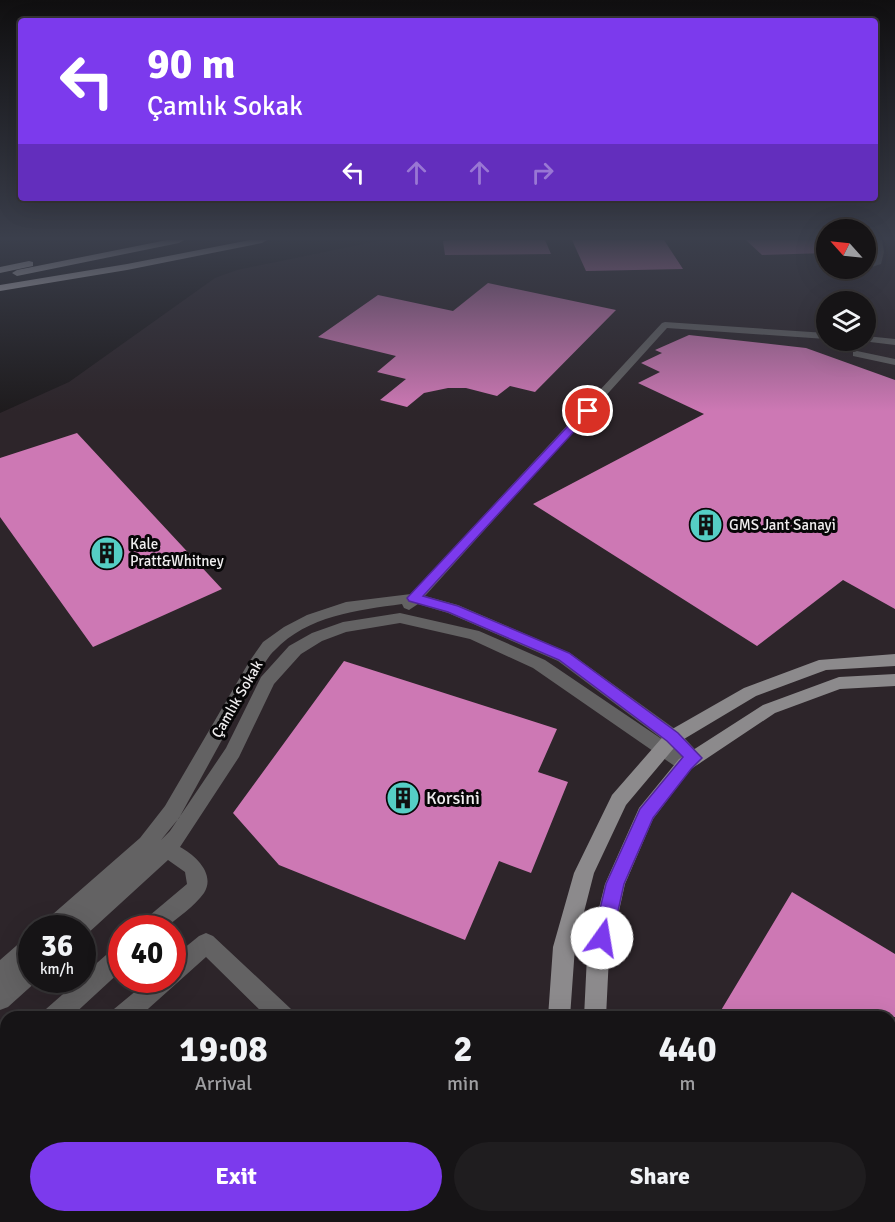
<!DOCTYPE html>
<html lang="en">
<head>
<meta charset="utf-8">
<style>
	body { margin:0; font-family:Signika,sans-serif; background:#1f1d1f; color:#f1f3f6; height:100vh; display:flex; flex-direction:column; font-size:22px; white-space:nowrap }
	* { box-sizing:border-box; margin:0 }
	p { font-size:20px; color:#9e9ea1 }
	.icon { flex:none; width:33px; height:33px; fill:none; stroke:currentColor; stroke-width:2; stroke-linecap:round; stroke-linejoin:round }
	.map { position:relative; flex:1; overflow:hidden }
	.panel { position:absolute; left:0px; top:1011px; width:896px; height:212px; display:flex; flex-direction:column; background:#161416; border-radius:18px 18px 0 0; box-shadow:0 6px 24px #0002,0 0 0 2px #353335 }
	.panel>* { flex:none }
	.banner { position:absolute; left:18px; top:18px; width:860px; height:183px; border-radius:6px; box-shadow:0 6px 24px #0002,0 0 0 2px #353335; background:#7c3aed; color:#fff; overflow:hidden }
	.needle { width:39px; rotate:297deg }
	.tools { position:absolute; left:816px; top:219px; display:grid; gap:12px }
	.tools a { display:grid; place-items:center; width:60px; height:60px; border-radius:50%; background:#161416; box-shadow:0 6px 24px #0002,0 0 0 2px #353335; font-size:30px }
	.speed { position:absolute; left:18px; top:915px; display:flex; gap:12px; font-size:30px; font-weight:700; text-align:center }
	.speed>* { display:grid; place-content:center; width:78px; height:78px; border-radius:50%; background:#161416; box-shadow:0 6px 24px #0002,0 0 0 2px #353335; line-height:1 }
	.speed small { font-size:15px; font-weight:400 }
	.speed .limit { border:9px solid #d22; background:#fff; color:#111 }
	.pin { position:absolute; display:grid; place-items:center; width:51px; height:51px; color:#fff; margin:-26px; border:3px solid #fff; border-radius:50%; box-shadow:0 2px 6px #0007 }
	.me { position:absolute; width:66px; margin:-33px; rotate:13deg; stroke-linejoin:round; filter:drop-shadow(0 0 4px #0008) }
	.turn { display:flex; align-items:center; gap:21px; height:126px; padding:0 30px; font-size:27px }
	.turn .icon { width:78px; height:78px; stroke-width:2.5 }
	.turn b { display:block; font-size:42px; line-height:51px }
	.lanes { display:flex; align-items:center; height:57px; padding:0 30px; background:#0003; justify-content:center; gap:30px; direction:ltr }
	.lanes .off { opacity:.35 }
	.eta { display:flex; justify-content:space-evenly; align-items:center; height:102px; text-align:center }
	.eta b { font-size:36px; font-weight:700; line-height:42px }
	.primary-button { display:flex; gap:12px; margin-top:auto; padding:12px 30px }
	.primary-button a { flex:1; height:69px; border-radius:36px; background:#7c3aed; color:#fff; font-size:24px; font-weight:700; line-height:69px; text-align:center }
	.primary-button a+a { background:#1f1d1f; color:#f1f3f6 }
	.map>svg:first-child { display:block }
	.built { fill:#2d252a; fill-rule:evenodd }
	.building { fill:#cd78b4 }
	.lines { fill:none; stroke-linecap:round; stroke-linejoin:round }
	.street { fill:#636263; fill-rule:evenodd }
	.secondary { fill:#8c8a8c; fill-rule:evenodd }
	.highway { fill:#c9c5c8; fill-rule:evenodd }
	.route { fill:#7c3aed; stroke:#51269a; stroke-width:1.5 }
	.labels { text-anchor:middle; stroke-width:6; stroke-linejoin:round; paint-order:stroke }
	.poi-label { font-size:15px; fill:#f0eeef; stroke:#070607; text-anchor:start }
	.street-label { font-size:15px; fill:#f0eeef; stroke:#070607 }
	.near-poi-label { font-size:18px; fill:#f0eeef; stroke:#070607; text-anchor:start }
</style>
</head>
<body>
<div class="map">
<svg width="895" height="1222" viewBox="0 0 895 1222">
	<rect width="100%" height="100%" fill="#1e1b1d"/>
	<path class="built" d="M383 240H826V268H866V240H895V1222H0V413L69 382 215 278 237 270ZM826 302H866V340H826ZM32 928H82V980H32ZM122 928H172V980H122ZM6 1017H890V1216H6Z"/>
	<path class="building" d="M451 240H545L551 254 445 255 443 241Z
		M572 240H664L683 269 586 271Z
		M746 240H826V253L762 255Z
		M488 283 616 310 535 392 510 386 497 396 466 388H448L424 393 407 407 380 400 406 379 377 372 396 356 318 337 378 295 453 311Z
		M689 335 806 348 895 380V609L843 580 757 646 533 504 704 414 638 383 660 372 641 363 662 353 655 350Z
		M77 433 222 589 93 647 0 517V458Z
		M344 661 557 729 538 772 568 782 531 873 499 861 465 940 279 865 233 813Z
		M792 892 895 954V1017H717Z"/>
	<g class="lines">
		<path class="street" d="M874 240H882L884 252 881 264 865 269 866 265 873 262 876 252Z
			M665 322 826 333V339L667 328 425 596 458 605 570 653 679 732 703 758 700 763 685 771 679 769 533 668 470 639 400 623 346 632 322 641 301 654 274 684 239 757 180 847C195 855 216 874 204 893 195 906 177 918 165 928H140L143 921 187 884 185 872 168 860 86 935 82 936V928H69V926L67 928H42L45 921 140 838 165 806 249 662 263 642 284 627 307 615 346 602 411 594 662 323ZM402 604 404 608 409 610 418 604 448 613 558 661 669 744 545 660 479 631 400 613 343 622 312 633 289 646 261 677 226 748 170 831 161 840 179 818 261 669C265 663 269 655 275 650 307 616 358 610 402 604Z
			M866 336 895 339V345L862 341 866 340Z
			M857 351 895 359V365L853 356V352Z
			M206 933 213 936 291 1009 294 1017H267L206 957 139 1017H111L114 1009 149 980H172V958L199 936Z
			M32 936V980H38L8 1007 0 1010V960L24 939Z
			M122 945V970L71 1017H43L46 1009 79 980H82V976L114 948Z
			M6 1050V1076L0 1079V1053Z
			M6 1107V1135L0 1137V1109Z
			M186 1216H215L213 1222H184Z
			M475 1216H505L507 1222H477Z"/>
		<path class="secondary" d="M895 654V666L826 670 756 696 679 742 626 805 594 873 575 947 570 1017H548L553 947 574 873 612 795 667 732 744 688 819 660Z
			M895 674V686L840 689 775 713 691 769 653 819 625 884 609 956 606 1017H584L587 956 605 884 639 808 679 759 763 705 839 677Z
			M564 1216H590L591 1222H565Z
			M606 1216H632L633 1222H607Z"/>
		<path class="highway" d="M167 240H184L179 243 17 276 12 273 17 270Z
			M250 240H267L262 243 127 270 0 291V285L127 264Z
			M29 261 33 262V266L0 273V267Z"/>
	</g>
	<linearGradient id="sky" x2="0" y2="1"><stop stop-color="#100f10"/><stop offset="0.58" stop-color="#3b3f4c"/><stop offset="1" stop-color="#3b3f4c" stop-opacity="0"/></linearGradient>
	<rect width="895" height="411" fill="url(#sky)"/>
	<path class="route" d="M588 408 593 411 591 413 423 596 458 606 569 653 678 733 702 758 691 769 653 818 624 884 612 938 609 944 602 947 595 944 593 938 606 884 640 809 683 757 667 741 559 660 448 612 409 601 407 598 584 409Z"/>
	<defs>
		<g id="building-disc" transform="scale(1.725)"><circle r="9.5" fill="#55cec5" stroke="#070607"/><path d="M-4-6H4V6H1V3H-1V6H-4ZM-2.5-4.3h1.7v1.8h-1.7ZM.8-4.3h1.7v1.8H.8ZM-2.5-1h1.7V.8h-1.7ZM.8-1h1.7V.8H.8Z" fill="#111"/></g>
	</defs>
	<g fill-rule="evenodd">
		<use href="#building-disc" x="706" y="525"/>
		<use href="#building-disc" x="107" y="553"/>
		<use href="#building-disc" x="403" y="798"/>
	</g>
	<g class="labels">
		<g class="poi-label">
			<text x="729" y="530">GMS Jant Sanayi</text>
			<text x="130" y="549">Kale<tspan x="130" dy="17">Pratt&amp;Whitney</tspan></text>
		</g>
		<g class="street-label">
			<text transform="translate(237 699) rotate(-60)" y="5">Çamlık Sokak</text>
		</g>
		<g class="near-poi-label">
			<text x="426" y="804">Korsini</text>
		</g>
	</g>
</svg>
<div class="tools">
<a><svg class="needle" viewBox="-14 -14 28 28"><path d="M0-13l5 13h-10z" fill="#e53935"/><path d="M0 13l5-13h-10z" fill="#9e9ea1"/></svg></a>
<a><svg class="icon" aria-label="layers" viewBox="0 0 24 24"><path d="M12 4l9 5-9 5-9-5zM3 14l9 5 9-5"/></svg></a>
</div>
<div class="speed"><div>36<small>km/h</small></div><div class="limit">40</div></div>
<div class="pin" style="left:588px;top:411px;background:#d93025"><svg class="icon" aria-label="arrive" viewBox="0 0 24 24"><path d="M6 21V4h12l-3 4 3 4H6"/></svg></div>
<svg class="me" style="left:602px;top:938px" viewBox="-20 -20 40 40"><circle r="19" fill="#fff"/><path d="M0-13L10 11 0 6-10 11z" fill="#7c3aed"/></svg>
<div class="banner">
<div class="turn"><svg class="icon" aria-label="left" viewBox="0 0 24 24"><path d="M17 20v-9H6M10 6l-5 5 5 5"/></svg><div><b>90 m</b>Çamlık Sokak</div></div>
<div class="lanes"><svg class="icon" aria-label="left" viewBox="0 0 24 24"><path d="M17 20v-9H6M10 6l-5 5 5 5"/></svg><svg class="icon off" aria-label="ahead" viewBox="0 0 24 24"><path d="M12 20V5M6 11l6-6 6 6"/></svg><svg class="icon off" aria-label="ahead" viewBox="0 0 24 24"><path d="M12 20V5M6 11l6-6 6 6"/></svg><svg class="icon off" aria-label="right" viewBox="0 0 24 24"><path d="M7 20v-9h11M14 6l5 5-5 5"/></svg></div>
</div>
<section class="panel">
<div class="eta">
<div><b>19:08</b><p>Arrival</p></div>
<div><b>2</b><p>min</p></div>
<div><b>440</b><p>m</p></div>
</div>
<div class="primary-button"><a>Exit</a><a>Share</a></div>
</section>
</div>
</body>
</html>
